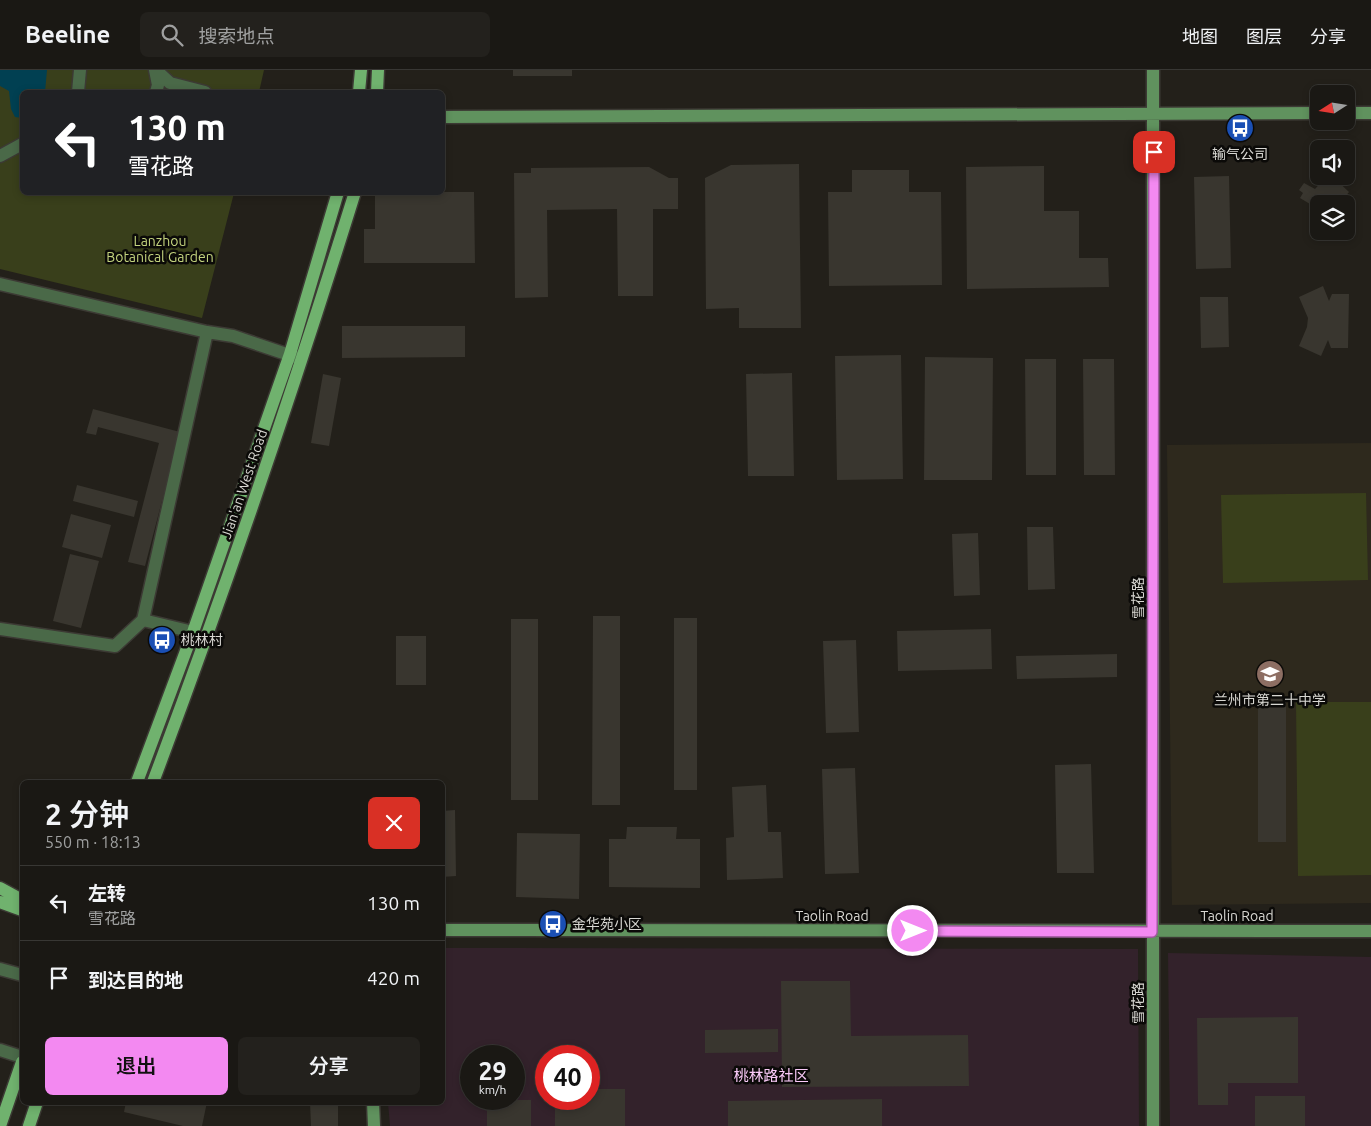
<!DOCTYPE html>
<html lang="zh">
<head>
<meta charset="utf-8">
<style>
	body { margin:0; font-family:Ubuntu,"Noto Sans SC",sans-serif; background:#23211d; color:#f1f3f6; height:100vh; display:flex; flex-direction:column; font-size:19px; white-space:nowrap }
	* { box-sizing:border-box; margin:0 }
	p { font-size:16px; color:#9fa0a0 }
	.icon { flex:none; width:28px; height:28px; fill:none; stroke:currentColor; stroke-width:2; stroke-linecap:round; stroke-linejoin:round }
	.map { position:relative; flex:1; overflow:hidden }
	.sheet { position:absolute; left:20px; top:710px; width:425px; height:325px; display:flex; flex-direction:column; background:#1a1814; border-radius:8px; box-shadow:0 2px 8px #0003,0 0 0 1px #383734 }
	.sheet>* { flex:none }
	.guide { position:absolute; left:20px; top:20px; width:425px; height:105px; border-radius:8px; box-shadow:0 2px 8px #0003,0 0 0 1px #383734; background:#202124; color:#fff; overflow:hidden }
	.needle { width:32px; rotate:258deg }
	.buttons { position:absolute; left:1310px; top:15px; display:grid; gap:10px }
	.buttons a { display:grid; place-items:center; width:45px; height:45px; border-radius:8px; background:#1a1814; box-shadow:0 2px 8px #0003,0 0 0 1px #383734; font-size:25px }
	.speed { position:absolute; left:460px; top:975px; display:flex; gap:10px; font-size:25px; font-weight:700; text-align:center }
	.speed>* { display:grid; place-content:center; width:65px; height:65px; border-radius:50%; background:#1a1814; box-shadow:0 2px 8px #0003,0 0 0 1px #383734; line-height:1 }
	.speed small { font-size:12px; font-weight:400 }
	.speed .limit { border:8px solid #d22; background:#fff; color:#111 }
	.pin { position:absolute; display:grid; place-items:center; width:42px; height:42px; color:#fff; margin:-21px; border-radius:10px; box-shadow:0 2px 8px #0006 }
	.me { position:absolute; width:55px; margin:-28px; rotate:90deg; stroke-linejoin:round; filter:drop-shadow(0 0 4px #0008) }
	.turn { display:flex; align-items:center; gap:18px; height:105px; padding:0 25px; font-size:22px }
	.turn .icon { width:65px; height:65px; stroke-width:2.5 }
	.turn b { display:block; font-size:35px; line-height:42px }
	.round { display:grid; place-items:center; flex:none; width:52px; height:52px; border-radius:8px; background:#23211d }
	.overview { display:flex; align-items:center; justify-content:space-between; height:85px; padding:0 25px }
	h1 { font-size:30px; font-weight:600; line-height:38px }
	.action { display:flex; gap:10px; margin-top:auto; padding:10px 25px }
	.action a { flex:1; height:58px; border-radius:8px; background:#f389f1; color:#111; font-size:20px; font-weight:600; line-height:58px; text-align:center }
	.action a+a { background:#23211d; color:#f1f3f6 }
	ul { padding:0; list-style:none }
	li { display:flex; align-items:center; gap:15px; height:75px; padding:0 25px; border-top:1px solid #383734 }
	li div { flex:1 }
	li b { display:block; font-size:19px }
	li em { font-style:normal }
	header { display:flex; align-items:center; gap:30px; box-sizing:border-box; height:70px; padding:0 25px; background:#1a1814; border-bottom:1px solid #383734 }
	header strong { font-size:24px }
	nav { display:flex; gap:28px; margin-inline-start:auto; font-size:18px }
	.search { width:350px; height:45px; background:#23211d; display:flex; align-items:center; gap:12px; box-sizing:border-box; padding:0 18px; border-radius:8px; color:#9fa0a0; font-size:19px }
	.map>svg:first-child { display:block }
	.built { fill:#2e291d }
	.industrial { fill:#33222b; fill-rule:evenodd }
	.green { fill:#393f1b }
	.water { fill:#014052 }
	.building { fill:#39362f }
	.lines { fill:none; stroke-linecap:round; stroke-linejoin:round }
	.street-casing { stroke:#3c3a34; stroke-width:15 }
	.secondary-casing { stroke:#3c3a34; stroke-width:15 }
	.primary-casing { stroke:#3c3a34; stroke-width:15 }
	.street { stroke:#4a6948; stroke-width:12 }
	.secondary { stroke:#60925e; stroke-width:12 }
	.primary { stroke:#70b26e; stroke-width:12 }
	.route-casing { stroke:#9e599d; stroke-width:12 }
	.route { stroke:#f389f1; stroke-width:9 }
	.labels { text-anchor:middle; stroke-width:5; stroke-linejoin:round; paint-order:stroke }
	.poi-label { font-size:14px; fill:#d8d7d2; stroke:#0b0a08 }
	.park-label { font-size:14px; fill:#c3d37e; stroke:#0b0a08 }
	.street-label { font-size:14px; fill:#d8d7d2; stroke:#0b0a08 }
	.neighbourhood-label { font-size:15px; fill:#facaf8; stroke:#0b0a08 }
</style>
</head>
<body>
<header>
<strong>Beeline</strong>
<div class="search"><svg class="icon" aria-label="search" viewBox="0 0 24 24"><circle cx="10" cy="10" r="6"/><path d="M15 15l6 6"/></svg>搜索地点</div>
<nav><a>地图</a><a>图层</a><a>分享</a></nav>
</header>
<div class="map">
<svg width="1371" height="1056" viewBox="0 0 1371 1056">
	<rect width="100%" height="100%" fill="#23201a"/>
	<path class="built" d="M1371 373V833L1172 835 1167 375Z"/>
	<path class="industrial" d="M443 878 1138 879 1139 1056H390L388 1033 442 1032ZM471 986H514V1029H471ZM546 986H589V1029H546Z
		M1168 883 1371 887V1056H1170Z"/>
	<path class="green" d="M0 0H264L259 22H22V122L234 123 202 248 0 199Z
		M1366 423 1368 510 1223 513 1221 425Z
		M1296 632H1371V805L1298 806Z"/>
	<path class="water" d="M0 0H47L45 22H22V48L15 47 11 39 9 21 0 16Z"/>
	<path class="building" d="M513 0H572V6H513Z
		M799 94 801 258H739V238L706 239 705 108 731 95Z
		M1044 96V141H1079V188H1108L1109 217 967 219 966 97Z
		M649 97 669 108H678V139H653V226H618L617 139 547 140 548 227 515 228 514 103H531V98Z
		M852 100H909V122H941L942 215 829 216 828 122H852Z
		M1229 106 1231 198 1196 199 1194 107Z
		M1327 106H1332L1349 122 1339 134H1319V137L1312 131 1310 134 1300 128 1303 123 1299 120 1304 113 1315 119Z
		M375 122H474L475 193H364V159H375Z
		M1323 216 1329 231 1332 224H1349L1348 278H1331L1328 270 1321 286 1299 276 1307 257 1308 248 1299 227Z
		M1200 227H1228L1229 277 1201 278Z
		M342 256H465V287L342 288Z
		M901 285 903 409 837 410 835 286Z
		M925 287 993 288 992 410H924Z
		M1025 289H1056V405H1026Z
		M1083 289H1114L1115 405H1084Z
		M792 303 794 406H748L746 304Z
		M323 304 341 308 329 376 311 373Z
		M93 339 180 362 145 496 128 492 159 373 98 357 96 365 86 363Z
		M77 415 138 431 134 447 73 431Z
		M71 444 111 455 102 488 62 477Z
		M1027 457H1053L1055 519 1028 520Z
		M978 463 980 525 954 526 952 464Z
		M70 484 99 491 81 558 53 551Z
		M593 546H620V735H592Z
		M674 548H697V720H674Z
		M511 549H538V730H511Z
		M991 559 992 599 898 601 897 561Z
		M396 566H426V615H396Z
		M856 570 859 662 826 663 823 571Z
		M1117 584V607L1017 609 1016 586Z
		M1258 627H1286V772H1258Z
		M1091 694 1094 803H1057L1055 695Z
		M855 698 859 803 825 804 822 699Z
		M766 715 768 762H781L783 808 727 810 726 768 734 767 732 717Z
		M455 740 456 806 442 807V741Z
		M627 757H677L676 769H700V818L609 817V769H626Z
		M517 763 580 764 579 829 516 827Z
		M781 911H850L851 966 968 965 969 1016 782 1017Z
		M1298 947V1013H1228V1035H1198L1197 948Z
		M778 959V982L705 983V960Z
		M589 1019H625V1056H555V1029H589Z
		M1255 1026H1305V1056H1255Z
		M882 1029V1056H728V1031Z
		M487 1030H531V1056H487Z
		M126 1032H207L202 1056H183L124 1042Z
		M310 1032H338V1056H311Z"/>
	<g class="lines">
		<g class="street-casing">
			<path id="street" d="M155 0 158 15 156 22
				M156 0 170 13 205 22
				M78 22 80 0
				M0 86 22 74
				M0 214 207 262 233 266 298 288
				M143 550 207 262
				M0 559 115 576 143 550 193 562
				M0 899 22 905
				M0 980 22 987"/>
		</g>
		<g class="secondary-casing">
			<path id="secondary" d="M1346 43H1371
				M442 47 1319 43
				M442 860 1371 861
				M373 1032 374 1056
				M1153 1056V0"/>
		</g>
		<g class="primary-casing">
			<path id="primary" d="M359 22 361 0
				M377 22 378 0
				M137 712 193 562 290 284 338 122
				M153 712C226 518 293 321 355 122
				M0 818 22 830
				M0 832 22 840
				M0 1056 22 992
				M29 1056 37 1032"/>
		</g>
		<use href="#street" class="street"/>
		<use href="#secondary" class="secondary"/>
		<use href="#primary" class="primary"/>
	</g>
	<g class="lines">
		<g class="route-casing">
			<path id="route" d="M913 861 1152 862 1154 82"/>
		</g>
		<use href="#route" class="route"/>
	</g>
	<defs>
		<g id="bus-disc" transform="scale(1.4375)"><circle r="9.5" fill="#1a4fb4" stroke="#0b0a08"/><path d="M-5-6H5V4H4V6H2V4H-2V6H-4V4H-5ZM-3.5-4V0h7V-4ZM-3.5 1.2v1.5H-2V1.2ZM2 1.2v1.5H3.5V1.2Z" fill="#fff"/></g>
		<g id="school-disc" transform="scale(1.4375)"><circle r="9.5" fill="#8d6e63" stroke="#0b0a08"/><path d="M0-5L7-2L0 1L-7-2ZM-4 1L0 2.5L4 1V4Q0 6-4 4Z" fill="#fff"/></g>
	</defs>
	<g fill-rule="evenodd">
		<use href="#bus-disc" x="1240" y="58"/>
		<use href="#bus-disc" x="162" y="570"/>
		<use href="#school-disc" x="1270" y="604"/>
		<use href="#bus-disc" x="553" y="854"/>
	</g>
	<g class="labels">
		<g class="poi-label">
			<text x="1240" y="89">输气公司</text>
			<text x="181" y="575" text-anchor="start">桃林村</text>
			<text x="1270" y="635">兰州市第二十中学</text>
			<text x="572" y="859" text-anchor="start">金华苑小区</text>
		</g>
		<g class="park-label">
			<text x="160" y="176">Lanzhou<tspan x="160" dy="16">Botanical Garden</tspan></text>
		</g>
		<g class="street-label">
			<text transform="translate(244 414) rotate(-71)" y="5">Jian'an West Road</text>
			<text transform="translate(1138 528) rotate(-90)" y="5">雪花路</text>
			<text x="832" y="851">Taolin Road</text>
			<text x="1237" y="851">Taolin Road</text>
			<text transform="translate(1138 933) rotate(-90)" y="5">雪花路</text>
		</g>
		<g class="neighbourhood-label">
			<text x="771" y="1011">桃林路社区</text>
		</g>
	</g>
</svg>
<div class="buttons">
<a><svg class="needle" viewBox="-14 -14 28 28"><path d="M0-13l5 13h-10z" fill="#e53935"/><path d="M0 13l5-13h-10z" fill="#9fa0a0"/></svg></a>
<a><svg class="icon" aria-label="sound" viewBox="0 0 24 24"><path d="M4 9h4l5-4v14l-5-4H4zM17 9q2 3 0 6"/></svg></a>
<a><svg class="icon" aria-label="layers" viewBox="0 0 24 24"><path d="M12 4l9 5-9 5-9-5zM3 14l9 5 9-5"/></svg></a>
</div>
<div class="speed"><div>29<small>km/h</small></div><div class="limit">40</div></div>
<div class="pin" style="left:1154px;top:82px;background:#d93025"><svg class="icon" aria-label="arrive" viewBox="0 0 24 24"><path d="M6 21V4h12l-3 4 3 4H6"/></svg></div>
<svg class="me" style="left:913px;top:861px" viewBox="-20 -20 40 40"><circle r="17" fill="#f389f1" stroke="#fff" stroke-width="3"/><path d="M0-11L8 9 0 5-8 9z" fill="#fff"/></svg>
<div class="guide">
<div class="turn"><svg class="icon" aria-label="left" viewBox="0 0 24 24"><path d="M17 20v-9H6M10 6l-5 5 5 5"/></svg><div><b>130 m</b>雪花路</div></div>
</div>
<section class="sheet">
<div class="overview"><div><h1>2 分钟</h1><p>550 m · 18:13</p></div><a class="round" style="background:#d93025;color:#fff"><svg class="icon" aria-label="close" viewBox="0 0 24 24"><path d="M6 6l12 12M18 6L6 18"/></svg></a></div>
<ul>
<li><svg class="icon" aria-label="left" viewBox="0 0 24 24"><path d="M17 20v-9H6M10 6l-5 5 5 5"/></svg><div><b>左转</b><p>雪花路</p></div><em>130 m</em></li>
<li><svg class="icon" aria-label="arrive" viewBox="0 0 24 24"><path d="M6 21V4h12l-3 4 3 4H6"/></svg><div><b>到达目的地</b></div><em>420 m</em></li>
</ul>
<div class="action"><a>退出</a><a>分享</a></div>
</section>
</div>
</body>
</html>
